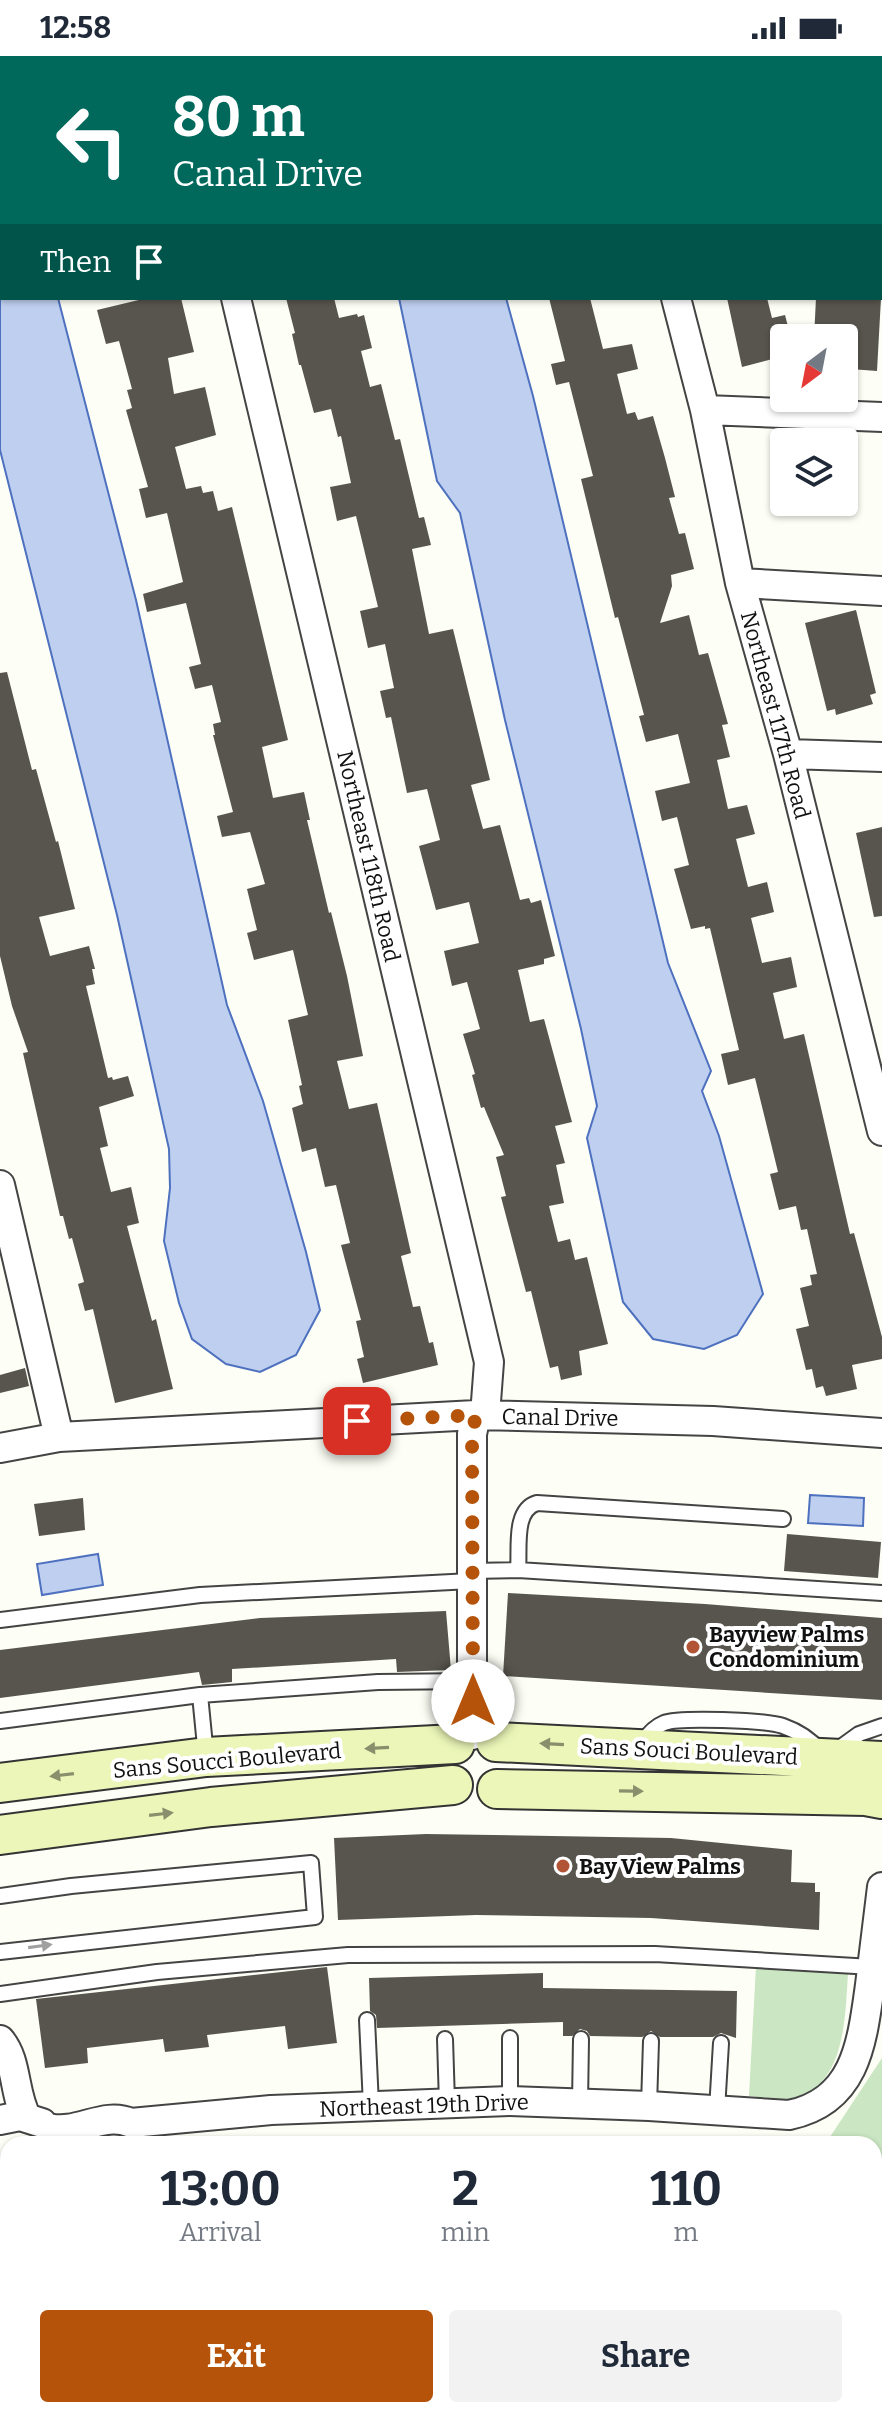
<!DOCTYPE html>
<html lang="en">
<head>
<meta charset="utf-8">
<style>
	body { margin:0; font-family:Bitter,serif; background:#f2f2f3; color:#1f2937; height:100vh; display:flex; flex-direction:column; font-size:30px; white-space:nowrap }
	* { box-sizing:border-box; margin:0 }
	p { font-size:26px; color:#747a83 }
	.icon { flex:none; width:44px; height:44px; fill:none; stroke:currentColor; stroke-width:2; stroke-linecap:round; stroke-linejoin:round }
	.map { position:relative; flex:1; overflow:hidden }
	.details { position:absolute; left:0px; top:2080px; width:882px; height:282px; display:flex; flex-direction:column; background:#fff; border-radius:24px 24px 0 0; box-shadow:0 2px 6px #0004 }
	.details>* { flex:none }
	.banner { position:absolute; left:0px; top:0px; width:882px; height:244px; box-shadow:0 2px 6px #0004; background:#00695c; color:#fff; overflow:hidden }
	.needle { width:52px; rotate:212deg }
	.fabs { position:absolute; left:770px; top:268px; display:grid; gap:16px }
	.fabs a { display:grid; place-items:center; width:88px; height:88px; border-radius:8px; background:#fff; box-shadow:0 2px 6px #0004; font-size:40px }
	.pin { position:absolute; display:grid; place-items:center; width:68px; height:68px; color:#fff; margin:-34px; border-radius:16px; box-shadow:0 4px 12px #0006 }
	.me { position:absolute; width:88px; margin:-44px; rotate:0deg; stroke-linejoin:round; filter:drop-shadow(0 0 6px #0008) }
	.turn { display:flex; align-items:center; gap:28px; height:168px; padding:0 40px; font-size:36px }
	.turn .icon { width:104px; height:104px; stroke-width:2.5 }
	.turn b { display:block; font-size:56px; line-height:68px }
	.then { display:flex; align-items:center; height:76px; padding:0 40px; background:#0003; gap:16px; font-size:30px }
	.eta { display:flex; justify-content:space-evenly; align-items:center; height:136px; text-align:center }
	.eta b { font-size:48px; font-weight:700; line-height:56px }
	.cta { display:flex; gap:16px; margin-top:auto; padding:16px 40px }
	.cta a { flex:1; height:92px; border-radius:8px; background:#b45309; color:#fff; font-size:32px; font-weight:700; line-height:92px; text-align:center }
	.cta a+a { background:#f2f2f3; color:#1f2937 }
	.status { display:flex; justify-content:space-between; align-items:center; height:56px; padding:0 40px; background:#fff; direction:ltr }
	.status svg { height:22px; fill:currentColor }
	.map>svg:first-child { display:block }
	.green { fill:#cae6c2 }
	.water { fill:#bfcff0; stroke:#4e71bf; stroke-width:2 }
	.building { fill:#58554e }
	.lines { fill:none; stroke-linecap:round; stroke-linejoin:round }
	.lane-casing { stroke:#444; stroke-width:18 }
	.street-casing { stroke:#444; stroke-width:32 }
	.secondary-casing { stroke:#333; stroke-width:42 }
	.lane { stroke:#fff; stroke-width:14 }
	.street { stroke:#fff; stroke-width:28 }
	.secondary { stroke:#ebf6b8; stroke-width:38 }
	.oneway { fill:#898f6d }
	.oneway2 { fill:#a0a0a0 }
	.route { stroke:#b45309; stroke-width:14; stroke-dasharray:0 25.2 }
	.poi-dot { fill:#b25537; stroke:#fff; stroke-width:3 }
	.labels { text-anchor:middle; stroke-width:8; stroke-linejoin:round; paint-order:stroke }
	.street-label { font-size:22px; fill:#111; stroke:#fff }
	.poi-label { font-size:22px; font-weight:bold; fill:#111; stroke:#fff; text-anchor:start }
</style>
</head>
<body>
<div class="status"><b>12:58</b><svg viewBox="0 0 49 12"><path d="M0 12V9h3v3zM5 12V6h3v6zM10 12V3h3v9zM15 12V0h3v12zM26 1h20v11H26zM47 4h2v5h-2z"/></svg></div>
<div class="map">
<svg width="882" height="2361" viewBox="0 0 882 2361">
	<rect width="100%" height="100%" fill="#fdfef5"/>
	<path class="green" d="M756 1910 848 1918C845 1960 846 2030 793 2042 780 2045 762 2041 749 2040Z
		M882 2002V2130L874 2145V2088H656L830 2081Z
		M511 2354H758L754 2361H509Z"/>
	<path class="water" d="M0 0 13 2H2V242H58L136 544 227 949 263 1045 306 1196 320 1254 296 1299 260 1316 226 1308 192 1283 179 1247 164 1185 170 1132 169 1093 117 859 0 394Z
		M399 242H506L533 340 668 907 711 1015 702 1035 719 1080 763 1238 737 1279 704 1293 653 1283 623 1246 587 1082 597 1050 581 973 505 664 460 457 437 425Z
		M810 1439 864 1442 863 1470 808 1467Z
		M98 1498 103 1529 42 1539 37 1508Z"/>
	<path class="building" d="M147 242H181L194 296 168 302 174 338 205 331 216 379 175 391 186 433 201 430 203 437 213 435 218 455 232 451 288 684 262 691 273 742 304 736 310 764H307L329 857 331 856 347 920 363 1000 337 1005 349 1053 377 1047 411 1197 401 1200 413 1251 420 1250 429 1287 433 1286 438 1309 363 1327 357 1303 364 1301 356 1265 361 1264 341 1189 350 1187 336 1129 325 1131 316 1092 302 1096 292 1052 303 1048 299 1030 302 1029 288 964 308 959 293 894 254 904 247 877 257 874 247 833 265 828 250 776 222 781 217 760 233 756 213 679H215L213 668 221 666 212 629 195 633 189 611 201 608 186 547 147 556 143 538 183 526 167 457 146 462 139 433 148 431 126 354 132 352 127 334 132 333 119 285 106 288 97 254Z
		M286 242H334L339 262 357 258 358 261 364 259 372 292 361 295 370 331 381 328 395 384 400 383 419 462 424 461 431 489 412 493 429 578 453 573 490 724 471 729 483 773 500 769 520 844 529 842 531 847 541 844 555 900 544 903V908L518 914 530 966 544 963 572 1066 555 1070 565 1107 556 1109 564 1147 549 1150 558 1186 570 1183 575 1204 587 1201 608 1288 579 1295 582 1319 561 1324 558 1310 550 1312 531 1235 526 1236 501 1141 506 1140 496 1101 504 1099 484 1051 481 1052 472 1019 475 1018 463 978 480 973 467 926 452 930 444 895 479 887 469 846 436 854 419 790 440 784 427 733 407 737 391 661 386 662 380 635 394 632 385 588 368 592 360 555 378 551 356 460 337 465 330 431 351 427 341 380 338 381 331 353 314 357 301 309H299L292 278 295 277Z
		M549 242H590L603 293 632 288 638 313 617 318 627 358 635 356 638 364 653 360 665 402 675 441 669 442 679 478 685 477 694 513 671 519 672 530 660 567 689 559 699 599 708 597 728 668 722 669 730 701 717 704 728 753 747 749 755 778 736 783 748 831 767 826 774 856 751 862 762 907 791 901 797 931 773 937 784 983 804 978 850 1178 854 1177 882 1281V1303L852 1309 857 1333 826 1340 823 1330 816 1332 812 1313 806 1314 796 1273 809 1270 800 1232 812 1229 810 1219 817 1218 807 1173 801 1174 796 1150 779 1154 770 1118 778 1116 755 1022 728 1029 721 998 739 994 710 872 705 873V870L691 873 674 813 689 809 677 761 662 765 655 735 690 727 678 678 646 686 639 660 644 659 618 561 615 562 581 423 593 420 569 326 556 329 551 308 565 305Z
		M727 242H767L772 262 785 259 791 282H784V300L742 311Z
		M816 242H881L877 315 850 313 851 291 844 290V282H814Z
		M856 554 876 637 870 639 873 648 836 659 835 653 827 655 805 567Z
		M7 616 32 714 36 713 56 786 58 785 75 853 39 861 50 900 89 890 95 913H92L95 928 86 930 108 1022 112 1021 113 1024 128 1020 134 1040 99 1051 108 1090 100 1092 111 1136 131 1131 139 1167 127 1170 152 1265 156 1263 173 1333 115 1347 93 1253 85 1255 78 1228 84 1226 72 1182 69 1183 63 1160H60L23 997 28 996 12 950 0 900V617Z
		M882 771V860L874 861 856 777Z
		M25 1312 29 1330 0 1337V1319Z
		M83 1442 85 1474 39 1480 34 1448Z
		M787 1478 881 1486 878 1522 784 1515Z
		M508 1537 705 1548 882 1562V1644L503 1620Z
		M446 1555 451 1614 397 1616 396 1603 232 1613V1626L202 1629 199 1616 0 1642V1594L260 1562Z
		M426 1778 671 1782 792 1794 791 1826 815 1827V1836H820L819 1874 651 1862 476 1859 338 1864 334 1782Z
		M327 1911 337 1987 288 1993 285 1970 207 1979 209 1991 165 1996 163 1983 87 1992 88 2007 45 2012 36 1943Z
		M543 1917V1932L737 1935 736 1982 721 1977 713 1981H660L651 1975 642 1981 590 1980 587 1975 580 1973 572 1980H563V1966L377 1972 376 1959 370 1955 369 1922Z"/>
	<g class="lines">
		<g class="lane-casing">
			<path id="lane" d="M880 191 882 192
				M518 1514C520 1493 513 1454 537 1447L783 1463
				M471 1515 518 1514 882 1537
				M0 1564 200 1539 471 1525
				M200 1639 206 1700
				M0 1665 200 1639 378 1626 474 1625
				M642 1687C648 1678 654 1671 664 1667 678 1661 767 1664 783 1670 797 1675 810 1683 819 1694
				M834 1696 859 1678 882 1670
				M0 1840 71 1830 311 1807 315 1861 0 1896
				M0 1938 157 1916 348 1899 655 1898 872 1911
				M367 1964 371 2049
				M445 1983 447 2047
				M510 2045V1982
				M580 2047 581 1983
				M649 2050 651 1985
				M717 2054 721 1987
				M874 2169 882 2154
				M58 2361H69
				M771 2361 775 2354"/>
		</g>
		<g class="street-casing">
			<path id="street" d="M179 0V2
				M871 0 882 1
				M642 2 645 0
				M236 242 489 1306 485 1359
				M676 242 705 354 740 527 788 698 882 1075
				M705 354 882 361
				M740 527 882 535
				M788 698 882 701
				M0 1129 59 1381
				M0 1392 59 1381 476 1359 713 1365 882 1377
				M472 1679V1378L476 1359
				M0 1984C18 2005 13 2038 27 2062
				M0 2064 20 2060 42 2067
				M49 2072C78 2079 103 2055 131 2067L271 2054 510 2045 649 2050 789 2059C856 2045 862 1987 870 1929 874 1896 878 1864 882 1831
				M0 2151 8 2154
				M434 2354 447 2361"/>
		</g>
		<g class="secondary-casing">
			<path id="secondary" d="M496 1686 882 1705
				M0 1727 206 1701 455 1688
				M497 1733 866 1740 882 1743
				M0 1779 211 1751 453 1729"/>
		</g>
		<use href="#lane" class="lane"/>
		<use href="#street" class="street"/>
		<use href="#secondary" class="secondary"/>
	</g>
	<defs><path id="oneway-solid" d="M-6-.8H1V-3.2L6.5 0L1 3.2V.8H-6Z" transform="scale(2)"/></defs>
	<g class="oneway">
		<use href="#oneway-solid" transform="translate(552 1688) rotate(-177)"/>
		<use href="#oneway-solid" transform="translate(377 1692) rotate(177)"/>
		<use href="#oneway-solid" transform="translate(62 1719) rotate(173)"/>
		<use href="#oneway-solid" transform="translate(631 1735) rotate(1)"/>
		<use href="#oneway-solid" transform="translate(161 1758) rotate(-7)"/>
	</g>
	<use class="oneway2" href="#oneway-solid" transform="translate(40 1890) rotate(-8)"/>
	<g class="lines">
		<path class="route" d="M357 1365 476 1359 472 1378 473 1645"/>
	</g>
	<g class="poi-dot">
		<circle cx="693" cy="1591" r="8"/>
		<circle cx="563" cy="1810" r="8"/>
	</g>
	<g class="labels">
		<g class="street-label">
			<text transform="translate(776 659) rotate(75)" y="8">Northeast 117th Road</text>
			<text transform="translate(369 800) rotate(77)" y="8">Northeast 118th Road</text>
			<text transform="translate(560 1361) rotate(1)" y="8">Canal Drive</text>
			<text transform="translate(689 1695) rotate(3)" y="8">Sans Souci Boulevard</text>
			<text transform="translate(227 1704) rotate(-5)" y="8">Sans Soucci Boulevard</text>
			<text transform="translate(424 2049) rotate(-2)" y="8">Northeast 19th Drive</text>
		</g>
		<g class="poi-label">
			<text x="709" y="1586">Bayview Palms<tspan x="709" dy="25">Condominium</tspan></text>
			<text x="579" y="1818">Bay View Palms</text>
		</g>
	</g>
</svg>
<div class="fabs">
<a><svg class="needle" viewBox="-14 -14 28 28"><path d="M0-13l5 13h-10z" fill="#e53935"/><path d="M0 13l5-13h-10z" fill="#747a83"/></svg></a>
<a><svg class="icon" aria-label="layers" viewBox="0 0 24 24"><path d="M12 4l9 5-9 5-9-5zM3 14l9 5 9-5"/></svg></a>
</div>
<div class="pin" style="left:357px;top:1365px;background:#d93025"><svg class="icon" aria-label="arrive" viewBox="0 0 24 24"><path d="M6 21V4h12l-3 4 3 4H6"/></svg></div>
<svg class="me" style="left:473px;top:1645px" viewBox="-20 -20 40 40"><circle r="19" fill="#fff"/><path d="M0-13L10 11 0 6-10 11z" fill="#b45309"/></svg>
<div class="banner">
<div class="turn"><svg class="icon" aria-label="left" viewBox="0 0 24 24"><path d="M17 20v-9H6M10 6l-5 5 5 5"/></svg><div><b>80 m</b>Canal Drive</div></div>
<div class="then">Then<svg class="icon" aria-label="arrive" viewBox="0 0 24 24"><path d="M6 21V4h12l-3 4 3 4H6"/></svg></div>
</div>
<section class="details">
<div class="eta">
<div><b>13:00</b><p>Arrival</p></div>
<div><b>2</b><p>min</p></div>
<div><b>110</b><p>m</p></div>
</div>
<div class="cta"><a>Exit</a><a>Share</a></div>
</section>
</div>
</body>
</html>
